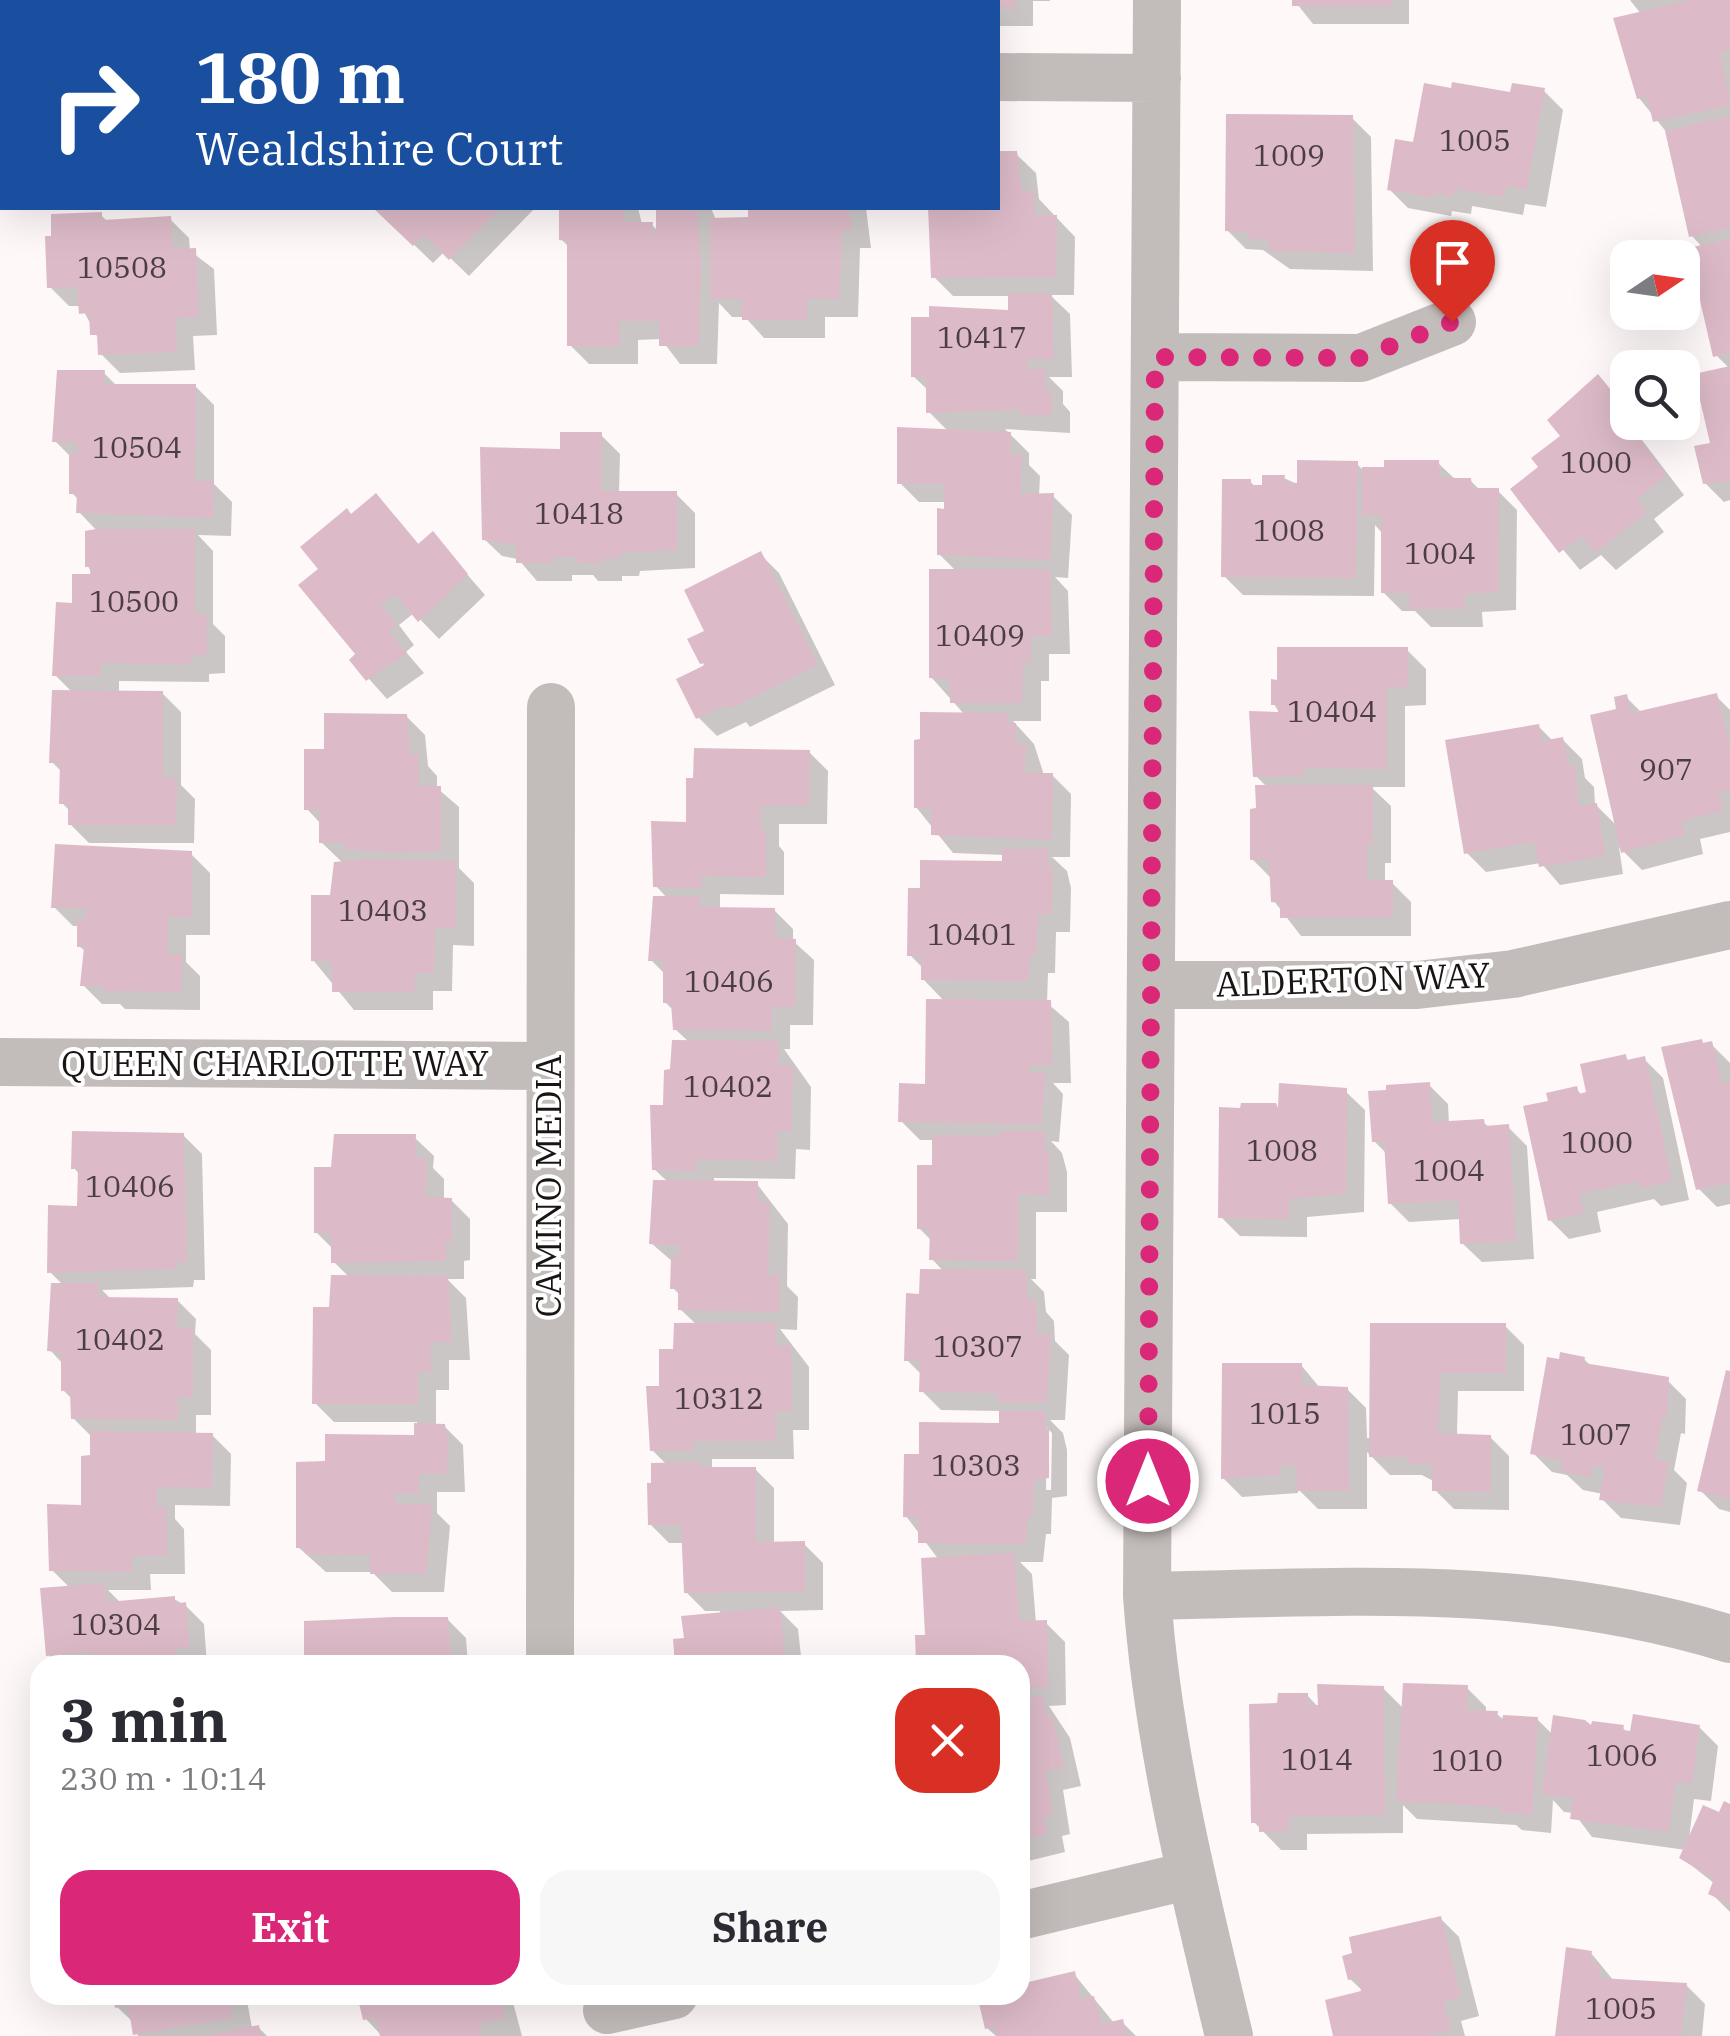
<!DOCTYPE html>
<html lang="en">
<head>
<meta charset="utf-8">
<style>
	body { margin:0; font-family:"IBM Plex Serif",serif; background:#f7f7f7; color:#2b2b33; height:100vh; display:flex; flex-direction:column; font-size:38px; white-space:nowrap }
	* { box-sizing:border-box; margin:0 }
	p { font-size:32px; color:#7c7c81 }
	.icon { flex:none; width:55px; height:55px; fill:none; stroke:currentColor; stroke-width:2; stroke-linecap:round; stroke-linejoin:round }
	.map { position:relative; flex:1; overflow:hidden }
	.drawer { position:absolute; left:30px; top:1655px; width:1000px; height:350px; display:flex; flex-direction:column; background:#fff; border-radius:30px; box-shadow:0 10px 40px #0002 }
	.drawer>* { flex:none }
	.banner { position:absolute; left:0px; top:0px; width:1000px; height:210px; box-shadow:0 10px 40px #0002; background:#1a4fa0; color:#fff; overflow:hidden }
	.needle { width:65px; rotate:77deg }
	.fabs { position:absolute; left:1610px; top:240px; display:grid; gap:20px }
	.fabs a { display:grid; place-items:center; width:90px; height:90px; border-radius:20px; background:#fff; box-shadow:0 10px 40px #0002; font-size:50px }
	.pin { position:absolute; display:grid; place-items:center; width:85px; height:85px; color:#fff; margin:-102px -42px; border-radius:50% 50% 50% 0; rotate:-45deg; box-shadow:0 0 10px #0007 }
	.pin .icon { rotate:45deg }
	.me { position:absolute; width:110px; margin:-55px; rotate:0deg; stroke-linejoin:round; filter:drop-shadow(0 0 8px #0008) }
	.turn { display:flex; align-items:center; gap:35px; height:210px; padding:0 30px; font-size:45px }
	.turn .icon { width:130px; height:130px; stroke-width:2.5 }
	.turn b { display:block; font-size:70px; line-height:85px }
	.round { display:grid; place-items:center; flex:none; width:105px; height:105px; border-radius:30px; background:#f7f7f7 }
	.summary { display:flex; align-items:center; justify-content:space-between; height:170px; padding:0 30px }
	h1 { font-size:60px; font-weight:700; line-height:75px }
	.primary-button { display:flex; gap:20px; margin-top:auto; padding:20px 30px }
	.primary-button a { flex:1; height:115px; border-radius:30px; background:#db2777; color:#fff; font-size:40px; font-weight:700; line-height:115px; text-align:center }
	.primary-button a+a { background:#f7f7f7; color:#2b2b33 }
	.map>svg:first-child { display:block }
	.shadow { fill:#0003; fill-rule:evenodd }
	.building { fill:#ddbac8 }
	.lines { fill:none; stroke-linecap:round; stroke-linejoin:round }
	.minor { stroke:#c2bcba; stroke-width:48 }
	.route { stroke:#db2777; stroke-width:18; stroke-dasharray:0 32.4 }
	.labels { text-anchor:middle; stroke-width:8; stroke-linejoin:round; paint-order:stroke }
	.number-label { font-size:30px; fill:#4b3e42 }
	.street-label { font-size:35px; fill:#1a1515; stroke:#fff }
</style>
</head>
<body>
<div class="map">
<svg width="1730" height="2036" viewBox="0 0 1730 2036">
	<rect width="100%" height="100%" fill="#fef8f8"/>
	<path class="shadow" d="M20 0H111L112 2H21Z
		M141 0H205L206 2H142Z
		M294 0H456L457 2H295Z
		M678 0H769L754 2Z
		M778 0H858V2Z
		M933 0H1050V1H1033V26H998V2Z
		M1294 0H1409V24H1313Z
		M1630 0H1730V500L1724 502 1705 483 1729 368 1716 355 1703 248 1692 236 1668 134 1639 98 1641 14Z
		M1544 91 1563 110 1546 207 1525 204 1523 215 1472 206 1471 214 1452 211 1451 216 1408 208 1389 189 1415 145Z
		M1352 118 1371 137 1373 271 1290 269 1263 250 1246 249 1227 230Z
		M998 153 1016 154 1036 173 1039 199 1075 237 1074 295H1050L1070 314 1072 377H1049L1063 391V404L1070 412V433L1005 429 1029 453V465L1040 476 1039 496H1053L1072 515 1068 578 1055 577 1068 591 1070 654H1049V681H1041V721H1013L1034 744 1044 775H1052L1071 794 1070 857H1052L1067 871 1071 888 1070 932H1056L1055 973H1048L1047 1003 1069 1022 1071 1083H1053L1063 1094 1059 1142 1051 1141 1062 1153 1067 1172V1212H1036V1279H1031L1044 1292 1046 1312 1054 1321 1055 1341 1069 1355 1065 1420H1050L1063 1433 1067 1450V1496L1052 1498 1051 1534H1046L1043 1562H1020L1032 1574 1036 1623H1046L1065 1642 1066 1705 1049 1706 1070 1738 1081 1786 1063 1790 1070 1834 1062 1836 1065 1852 1020 1863V1665H919L939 1560 906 1516 921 1456 1002 1425V1411L941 1410 922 1391V1375L907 1360 921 1296 944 1272 932 1259V1241L919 1228 934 1168V1140H920L901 1121 927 1086 945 1002 923 979V968L910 955 923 890 1005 864V855L953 853 916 807 965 715 931 677 956 571 939 554 946 502H919L900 483 947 430 929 412V391L913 376 1011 313V296H953L934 277 932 208H998ZM1047 1428 1052 1433 1051 1490H1046Z
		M376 208H535L469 276 444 252 433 263Z
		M561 208H638L642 224H651L659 232V208H711L716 220H751L750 208H777L786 216V208H866L871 248H860L858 317H825V338H764L745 317H732L719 303 717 364H680L661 339 638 340V364H589L570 345 569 247 561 239Z
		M101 215 108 222 170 219 189 238 190 251 214 269 217 335 193 336 195 370 120 373 101 354 100 342 81 306H69L50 287Z
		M104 373 117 386H195L214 405V484L232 502 231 536 198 535 213 551V624L225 636V673L209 674V682L119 681V693H162L181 712V785L195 799 194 843H89L70 824V811L62 803V772L52 762 72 692 55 675 75 605 93 577 88 566 100 534 79 512V500L72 493V458L55 441Z
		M1598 377 1628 410V422H1638L1648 436 1642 440 1684 495 1654 519 1664 532 1616 570 1601 555 1580 570 1513 489 1542 468Z
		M601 435 620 454 619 493 676 494 695 513V568L640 571 639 576H622V581H598L593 575H572V581H537L518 559 502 556 482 537 563 451Z
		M1438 463 1456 480H1470L1481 491H1498L1517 510 1516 610 1482 612 1483 627H1431L1415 611H1402L1383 592V534L1375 525 1374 596 1243 595 1224 576 1250 481 1256 488 1284 478 1299 485 1357 464 1362 469Z
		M352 516H395L420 546 433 535 485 595 439 639 414 613 399 625 414 645 406 652 424 673 387 699 352 660 359 655 321 569Z
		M760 554 779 573 835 685 750 727 746 722 717 736 698 717 707 632Z
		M1407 650 1426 669V705L1405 706V787H1371L1391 806V863H1385V883H1392L1411 902V936H1301L1274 901 1272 879 1252 859 1267 787 1255 775 1280 714 1274 704Z
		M1716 696 1730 710V832L1700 839 1703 854 1642 870 1619 847 1623 874 1560 885 1541 863 1486 872 1467 853 1538 726 1553 741 1563 740 1582 759 1585 778 1594 787 1595 804 1618 827 1619 711 1626 697 1642 713Z
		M406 716 425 735 428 766 437 776V788L459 807V868L474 883V946L453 945 452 991H433V1010H354L313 960 344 864 321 842V824L307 809 326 752Z
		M809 752 828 771 827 824H779V846L784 852V895L720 894V910H774L793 929V941L814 960 813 1025H790V1049H784L811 1087 810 1150 796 1149 795 1179 714 1178V1183L757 1184 788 1224 787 1286 798 1297 797 1330 780 1329 809 1367V1430H793L794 1459H712V1468L755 1469 774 1488V1544H804L823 1563V1610L780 1611 798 1629 802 1665H678L686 1640 720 1615V1611H705L686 1592 684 1543H669L650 1524 668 1466 652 1450 662 1388 676 1351 697 1325 680 1309V1295L673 1288V1262L651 1243 668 1182 654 1169 665 1108 672 1072 689 1042 675 1029 674 1011 665 1002 666 975 651 960 667 898 656 886 688 825Z
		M191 854 210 873V935H186V962L200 976V1010L125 1009 120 1004H102L83 985 86 952 79 946V926H73L54 907Z
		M1711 1044 1730 1063V1204L1717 1207 1698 1188 1705 1046Z
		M1625 1057 1630 1062 1644 1059 1663 1078 1689 1200 1661 1206 1654 1199 1597 1212 1601 1232 1569 1239 1550 1220 1551 1103 1576 1089 1583 1096Z
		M1429 1085 1448 1104 1449 1124 1483 1122 1490 1128 1508 1127 1527 1146 1534 1259 1482 1262 1462 1243 1461 1219 1409 1222 1390 1203 1387 1154 1374 1141Z
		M1345 1091 1365 1110 1364 1212 1307 1217V1237L1240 1236 1221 1217 1281 1112Z
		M183 1135 202 1154 205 1280H194L193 1287 102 1290 112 1300H177L196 1319 195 1334 211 1350V1415H196V1435H212L231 1454 230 1506 175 1505V1519L184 1529 185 1574H150L151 1590H108L121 1603 174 1599 185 1605 204 1624 207 1665H59L49 1655 70 1588 52 1570 83 1507 92 1458V1437L73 1418V1400L63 1390V1364L50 1350 63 1285 50 1272 80 1208V1175L74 1168Z
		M414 1137 434 1156 433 1168 444 1179V1200H451L470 1219V1260L464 1261V1279H447L466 1298 470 1360H449V1390H436V1426H444L463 1445 465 1492H437V1513L450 1526 444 1592H392L372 1572H326L298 1547 327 1464 417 1437V1422H334L315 1403 331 1310 350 1278 334 1262V1250L316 1232 333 1170Z
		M1372 1325 1505 1326 1524 1345V1391H1458L1457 1436 1490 1437 1509 1456V1510L1454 1509 1435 1490V1482L1422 1475H1390L1367 1452V1509H1318L1298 1489V1493L1242 1497 1223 1478 1301 1365 1320 1388 1347 1389 1366 1408 1367 1438H1371Z
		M1584 1359 1591 1366 1667 1380 1686 1399 1685 1434 1681 1433 1674 1470 1687 1483 1680 1525 1621 1518 1602 1499 1603 1494 1583 1490 1567 1475 1552 1472 1533 1453Z
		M1730 1373V1512L1719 1509 1700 1490Z
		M447 1619 466 1638 468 1665H307Z
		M1383 1688 1404 1709 1467 1688 1486 1707V1713L1497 1714 1505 1721 1537 1719 1553 1735 1622 1727 1628 1733 1699 1727 1718 1746 1711 1801 1694 1799 1689 1839 1730 1807V1912L1711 1893 1715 1884 1682 1858 1686 1850 1592 1837 1574 1813 1564 1812 1553 1800 1551 1833 1522 1830 1516 1825 1417 1819 1403 1805V1833L1307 1834V1850H1281L1254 1822 1280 1706 1307 1695 1321 1710Z
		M1440 1918 1459 1937 1479 2016 1461 2021 1465 2036H1337L1364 1992 1350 1979Z
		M1591 1953 1614 1981 1686 1985 1705 2004 1702 2036H1558Z
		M1074 1974 1114 2023 1122 2022 1136 2036H996L987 2028 984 1995H1020V1987Z
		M115 1995H246L252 2028 258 2027 267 2036H138L134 2023 117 2007Z
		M360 1995H511L522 2036H382L366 2019Z"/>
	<path class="building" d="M998 0H1015V8H998Z
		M1292 0H1391V7L1292 6Z
		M1691 0H1730V50L1720 52 1730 105 1653 122 1647 97 1637 99 1613 18Z
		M1452 82 1510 92 1512 83 1545 88 1527 190 1506 186 1505 197 1454 189 1453 197 1434 193 1433 198 1387 190 1395 139 1413 142 1424 83 1451 88Z
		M1226 114 1353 115 1355 253 1268 251V239H1249V232L1225 231Z
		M1730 116V228L1689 237 1665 131Z
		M998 151H1017L1022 191H1034V215H1057L1056 277 931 278 928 208H998Z
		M373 208H500L449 260 424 235 413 246Z
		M559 208H624L625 222H653L652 233H656V208H697L701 261 699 346H659V321H620V346H567V241L559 240Z
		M748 208H848L853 230H842L840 299H807V320H742V299H711L710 218 748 217Z
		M102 212V220L171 216 173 249 196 248 199 317 175 318 177 352 98 355 97 335H90L89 313 79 314 77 287 47 288 45 236H51V214Z
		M1730 239V353L1713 357 1688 248Z
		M1008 293H1052L1054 359H1027V370L1045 369V391H1052V415H1021V410L926 413V377H911V317H929V306L1008 310Z
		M1730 366V481L1703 484 1694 446 1710 443 1694 374Z
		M57 370H105L104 384H196L195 481H214L213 518 76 513 77 494H69V453H78L77 443 52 442Z
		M1598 374 1628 411 1625 421 1667 475 1637 499 1647 512 1595 553 1582 536 1559 553 1510 489 1538 467 1531 458 1560 436 1547 420Z
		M897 427 1011 432 1010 454H1022L1021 494 1054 493 1050 560 937 555V508L944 509V484H897Z
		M560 432H602L601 491H677V550L621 553V558H604L605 563H577V557H554V563H516V545L482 540 480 447 560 449Z
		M1297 460 1358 461 1356 578 1221 577 1222 479H1251V485H1262V475H1285L1284 482 1297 483Z
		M1384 460H1439L1440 478H1471L1472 488H1499L1498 592 1465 594V609H1409V593H1381V515L1362 516V467H1384Z
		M376 493 418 544 433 531 468 574 418 622 395 594 381 605 397 625 389 632 407 653 366 681 349 660 355 654 298 585 318 569 300 547 347 508 351 514Z
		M96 529H195V614H207V655H191V664L101 663V676H52L56 602 72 603V574H90L91 567H85V531Z
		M761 551 818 665 729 709 727 704 696 719 676 679 711 662 700 664 687 639 704 631 684 590Z
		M929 569H1050L1052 636H1031V663H1023L1022 703H950V679L929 678Z
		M1277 647H1408V687L1387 688V769L1303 768V776L1253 777 1249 711 1278 712V705H1271V679L1277 680Z
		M52 690 163 691V778H177L176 825H68V804H59L60 763H49Z
		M1717 693 1730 752V789L1719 792 1723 811 1682 821 1685 835 1621 853 1590 715 1616 709 1614 697 1627 694 1631 713Z
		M920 712 1008 713V723H1016V744H1026L1025 773H1053L1052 840 931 835V808H914V740L920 739Z
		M324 713 407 714 410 754H419V786H441V851L392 853 345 849V843H319V810H304V749H324Z
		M1539 724 1542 741 1563 737 1569 766 1575 765 1579 806 1597 803 1605 856 1539 867 1534 842 1464 854 1445 740Z
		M694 748 810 750 809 806H761V830H766V877L702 876V888L653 887 651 821 686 822V778H693Z
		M1255 785H1373V845H1367V880H1393V918H1280V903L1271 902 1269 860H1250V809L1256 808Z
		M55 844 192 851V917H168V954H182V992L103 991 104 986H80L84 947H77V919H86V908H51Z
		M1002 849H1049L1048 866H1053L1052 914H1038L1037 955H1030L1029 981 921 980V956H907L908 888H920V860L1002 861Z
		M370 859 456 861V928H435L434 973H415V992H332V962L311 961V895H330L334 862Z
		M653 896H700V907L775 908V938L796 939 795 1007H772V1031L673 1030 671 1003H663V961H648Z
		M926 999 1051 1000 1053 1065H1030L1029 1072 1046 1073 1041 1124 898 1122 899 1083 925 1084Z
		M1702 1039 1703 1043 1712 1041 1722 1084 1730 1082V1182L1696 1190 1661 1047Z
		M672 1040 779 1041 778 1066 793 1065 792 1132 778 1131 777 1161 696 1160 695 1171 652 1170 650 1105H663L664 1070 670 1069Z
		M1626 1054 1627 1060 1645 1056 1672 1181 1640 1188 1638 1181 1579 1194 1584 1213 1548 1221 1523 1106 1548 1101 1546 1093 1577 1086 1579 1094 1586 1092 1580 1064Z
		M1430 1082 1432 1122 1484 1119 1485 1126 1509 1124 1516 1241 1460 1244 1458 1200 1388 1204 1384 1142H1372L1368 1091 1386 1090V1085Z
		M1279 1083 1347 1088 1346 1194 1289 1199V1219L1218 1218 1219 1107 1240 1108 1241 1103H1276L1278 1108Z
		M72 1131 184 1133 187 1262H176L175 1269 47 1273 48 1205 77 1206 78 1169H71Z
		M998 1131H1044L1045 1151H1049V1195L1018 1194V1261L929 1260 930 1229H917V1165H932V1135L998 1136Z
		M334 1134H416L415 1157 426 1158V1197L452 1198V1242H446V1261L331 1263V1233H314V1167H331Z
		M653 1180 758 1181V1202H770L768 1275H780L779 1312 678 1310V1289H670L671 1257H679V1245L649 1244Z
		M920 1269 1026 1270 1028 1300H1036L1037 1334H1051L1047 1402H998V1393L919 1392 920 1361H904L906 1293 919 1294Z
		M331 1275 448 1276 452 1342H431V1372H418V1404H312L313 1307H329Z
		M51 1283H99L98 1297 178 1298 177 1328H193V1397H178V1420L71 1419 70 1391H61V1352L47 1351Z
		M776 1322V1346L791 1345 792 1411 775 1412 776 1441H694V1451H650L646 1386H659V1349H673L674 1323Z
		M1370 1323H1506V1373H1440L1438 1433 1491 1435V1492L1432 1491V1464H1407V1457H1369Z
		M1560 1352 1585 1357 1584 1363 1669 1377 1667 1416H1663L1655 1459 1669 1462 1661 1507 1599 1500 1605 1467 1593 1465 1591 1477 1561 1472 1563 1460 1530 1454 1547 1357 1559 1359Z
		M1222 1363H1302V1385L1348 1387 1349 1491H1297L1296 1466 1280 1465V1475L1221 1479Z
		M1726 1370 1730 1371V1499L1697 1491Z
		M999 1411H1045V1429H1049V1478L1034 1480 1033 1516H1028L1025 1544 918 1543V1518L903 1517 904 1454H919V1422L999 1423Z
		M414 1423 445 1424 448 1443 447 1474H419V1493H395V1504H432L426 1574H370L371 1555 305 1554V1548H296V1462L325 1461V1434L414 1435Z
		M90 1431 213 1433 212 1488 157 1487V1507H167V1556H132L133 1572 49 1571 47 1504 81 1505V1456L90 1455Z
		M700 1462 699 1467H756V1542L805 1541V1592L684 1593 681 1525H648L647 1483H651V1463Z
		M1014 1553 1019 1621 1047 1620 1048 1687 1020 1689V1665H916L915 1635H925L921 1558Z
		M104 1583 107 1602 175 1596V1604L186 1602 190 1647 175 1648 177 1665H90V1652L46 1656 40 1588Z
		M780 1607 786 1665H675L673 1639 684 1638 681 1616Z
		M394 1617H448L452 1665H304V1621Z
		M1403 1683 1468 1685 1467 1710 1498 1711 1497 1720H1502L1503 1715 1538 1717 1532 1815 1500 1812 1501 1807 1396 1801Z
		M1317 1684 1384 1686 1385 1815 1289 1816V1831L1259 1832V1823H1251L1249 1704 1277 1703 1278 1693H1308V1706L1318 1705Z
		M1042 1695 1047 1718 1052 1716 1064 1767 1045 1771 1053 1815 1044 1817 1048 1834 1020 1840V1700Z
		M1633 1714 1700 1725 1692 1784 1676 1782 1669 1832 1570 1819 1573 1798 1542 1794 1553 1715 1585 1720 1591 1725 1592 1721 1624 1725 1623 1730 1630 1731Z
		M1724 1801 1730 1804V1904L1708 1894 1714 1879 1679 1858 1703 1805 1719 1812Z
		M1441 1916 1461 1997 1443 2002 1451 2030 1426 2036H1333L1325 2000 1361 1991 1358 1978 1348 1980 1342 1956 1352 1953 1349 1937Z
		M1566 1947 1592 1951 1590 1962 1600 1964 1599 1978 1687 1983 1681 2036H1555Z
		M1075 1971 1081 1999 1094 1996 1101 2024 1123 2019 1127 2036H997L994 2027 985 2029 977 1995H1020V1984Z
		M113 1995H232L234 2007 230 2008 232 2018 133 2035 128 2005 115 2008Z
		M357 1995H500L505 2018 480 2024 482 2036H380L375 2018 363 2020Z
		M259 2025 261 2036H214V2034Z"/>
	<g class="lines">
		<path class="minor" d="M554 0 555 2
			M1157 0 1147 1596C1158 1746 1194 1890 1229 2036
			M998 77 1157 78
			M1155 357 1361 358 1452 322
			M1151 985H1417L1513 974 1730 925
			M0 1062 549 1066
			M1147 1596C1353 1592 1530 1578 1730 1639
			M550 1665 551 707
			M1020 1916 1191 1875
			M607 2010 674 1995"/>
	</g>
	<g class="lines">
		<path class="route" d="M1148 1481 1155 357 1360 358 1452 322"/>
	</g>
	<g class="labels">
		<g class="number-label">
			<text x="1475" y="151">1005</text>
			<text x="1289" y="166">1009</text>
			<text x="122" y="278">10508</text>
			<text x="982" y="348">10417</text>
			<text x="137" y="458">10504</text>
			<text x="1596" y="473">1000</text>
			<text x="579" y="524">10418</text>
			<text x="1289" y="541">1008</text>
			<text x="1440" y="564">1004</text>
			<text x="134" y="612">10500</text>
			<text x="980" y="646">10409</text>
			<text x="1332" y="722">10404</text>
			<text x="1666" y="780">907</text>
			<text x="383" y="921">10403</text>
			<text x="972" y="945">10401</text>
			<text x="729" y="992">10406</text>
			<text x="728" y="1097">10402</text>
			<text x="1597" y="1153">1000</text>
			<text x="1282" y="1161">1008</text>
			<text x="1449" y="1181">1004</text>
			<text x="130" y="1197">10406</text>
			<text x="120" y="1350">10402</text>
			<text x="978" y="1357">10307</text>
			<text x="719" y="1409">10312</text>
			<text x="1285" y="1424">1015</text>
			<text x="1596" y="1445">1007</text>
			<text x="976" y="1476">10303</text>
			<text x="116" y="1635">10304</text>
			<text x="1622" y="1766">1006</text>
			<text x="1317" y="1770">1014</text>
			<text x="1467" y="1771">1010</text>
			<text x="1621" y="2019">1005</text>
		</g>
		<g class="street-label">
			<text transform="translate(1353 980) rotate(-2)" y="12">ALDERTON WAY</text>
			<text x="275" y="1076">QUEEN CHARLOTTE WAY</text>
			<text transform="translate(549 1186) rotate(-90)" y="12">CAMINO MEDIA</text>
		</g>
	</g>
</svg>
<div class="fabs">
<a><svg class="needle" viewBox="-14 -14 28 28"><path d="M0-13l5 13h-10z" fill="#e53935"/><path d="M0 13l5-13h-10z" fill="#7c7c81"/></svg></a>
<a><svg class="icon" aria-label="search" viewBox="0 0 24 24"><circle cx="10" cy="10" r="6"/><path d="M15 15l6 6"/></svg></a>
</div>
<div class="pin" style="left:1452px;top:322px;background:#d93025"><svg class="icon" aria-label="arrive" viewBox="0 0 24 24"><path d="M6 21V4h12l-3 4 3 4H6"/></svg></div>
<svg class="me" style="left:1148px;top:1481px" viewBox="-20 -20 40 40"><circle r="17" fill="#db2777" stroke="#fff" stroke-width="3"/><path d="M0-11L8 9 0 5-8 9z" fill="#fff"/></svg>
<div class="banner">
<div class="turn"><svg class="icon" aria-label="right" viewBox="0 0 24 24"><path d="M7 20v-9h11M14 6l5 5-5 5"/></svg><div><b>180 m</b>Wealdshire Court</div></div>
</div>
<section class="drawer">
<div class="summary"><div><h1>3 min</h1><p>230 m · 10:14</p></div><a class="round" style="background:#d93025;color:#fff"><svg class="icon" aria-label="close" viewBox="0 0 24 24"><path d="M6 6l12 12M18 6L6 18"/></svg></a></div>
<div class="primary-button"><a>Exit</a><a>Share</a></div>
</section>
</div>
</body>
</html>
